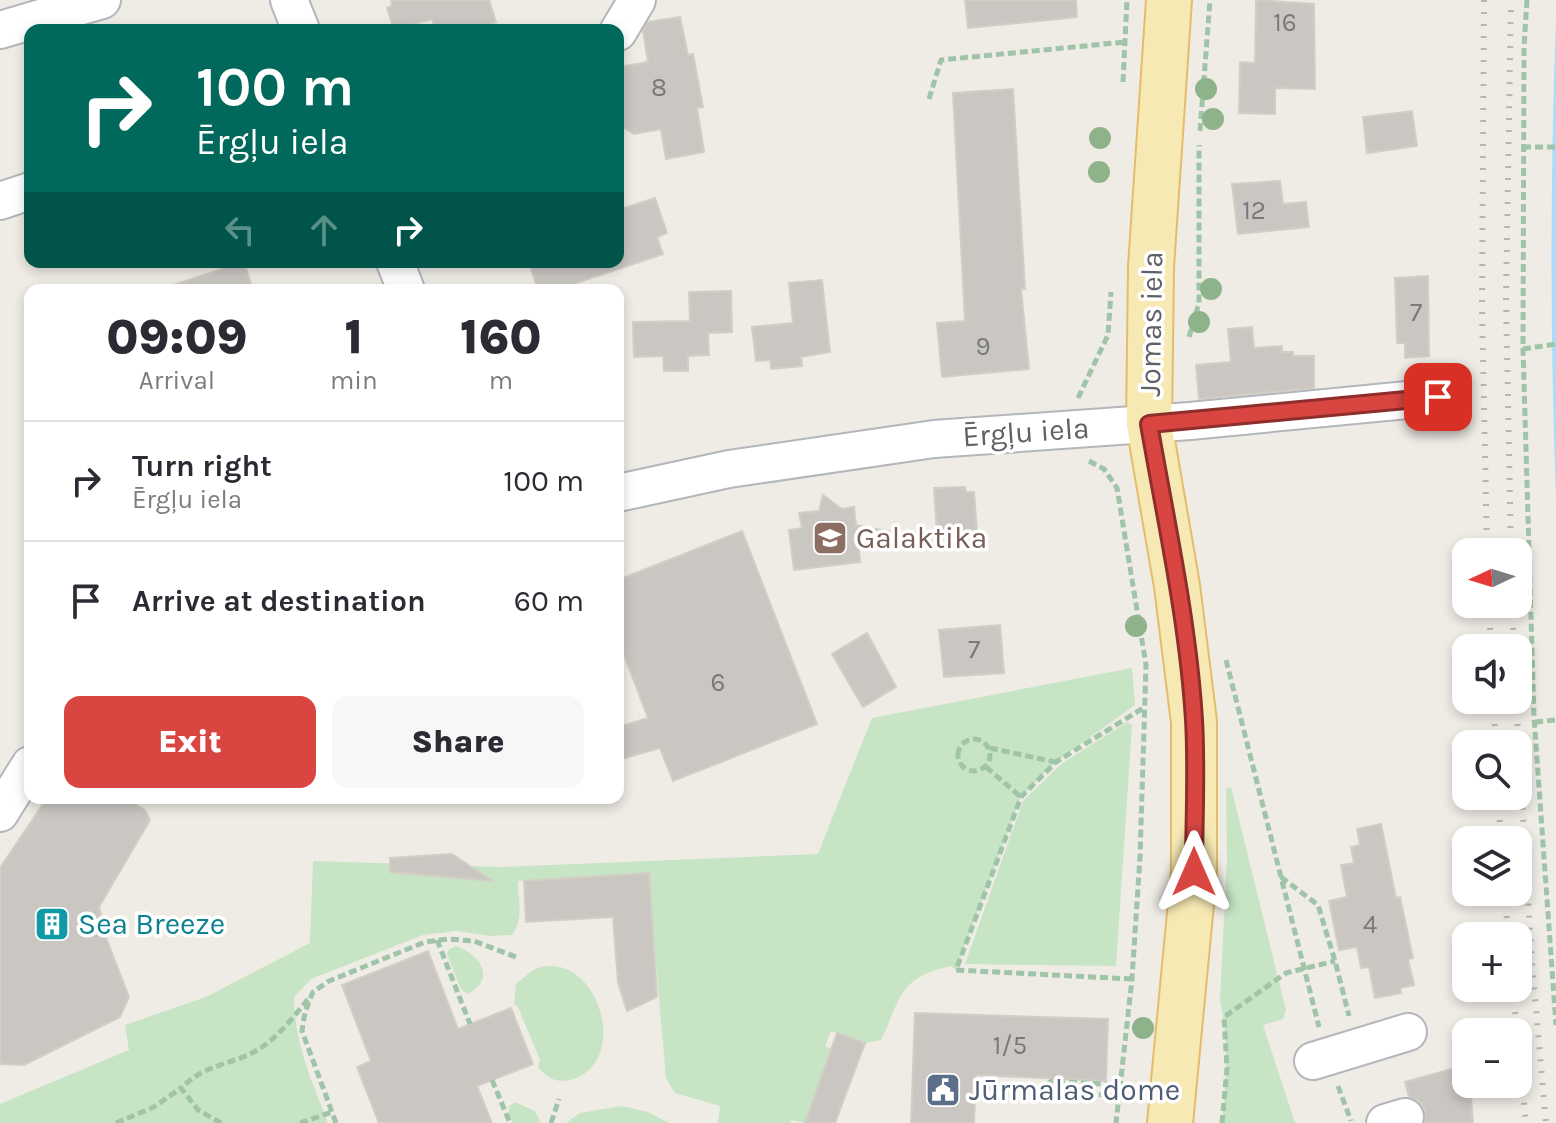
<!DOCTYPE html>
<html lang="en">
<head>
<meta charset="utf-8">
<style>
	body { margin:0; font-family:Karla,sans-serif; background:#f7f7f7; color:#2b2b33; height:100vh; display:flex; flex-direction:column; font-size:30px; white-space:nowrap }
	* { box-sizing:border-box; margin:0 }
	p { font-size:26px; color:#7c7c81 }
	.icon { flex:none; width:44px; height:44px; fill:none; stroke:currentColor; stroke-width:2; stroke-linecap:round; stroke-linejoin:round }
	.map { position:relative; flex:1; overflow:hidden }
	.panel { position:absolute; left:24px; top:284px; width:600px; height:520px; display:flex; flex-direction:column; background:#fff; border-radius:16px; box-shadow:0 4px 12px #0003 }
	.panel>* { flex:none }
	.top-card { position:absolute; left:24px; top:24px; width:600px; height:244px; border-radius:16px; box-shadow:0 4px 12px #0003; background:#00695c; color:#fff; overflow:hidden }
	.needle { width:52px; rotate:266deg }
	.fabs { position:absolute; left:1452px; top:538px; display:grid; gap:16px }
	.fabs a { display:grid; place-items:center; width:80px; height:80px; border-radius:16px; background:#fff; box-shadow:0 4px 12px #0003; font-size:40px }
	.pin { position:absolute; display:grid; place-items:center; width:68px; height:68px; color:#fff; margin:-34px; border-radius:16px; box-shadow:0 4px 12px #0006 }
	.me { position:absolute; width:88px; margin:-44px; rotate:0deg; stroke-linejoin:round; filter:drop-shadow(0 0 6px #0008) }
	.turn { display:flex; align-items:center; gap:28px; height:168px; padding:0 40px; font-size:36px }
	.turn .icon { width:104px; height:104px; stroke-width:2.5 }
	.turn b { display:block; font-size:56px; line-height:68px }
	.lanes { display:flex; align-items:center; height:76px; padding:0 40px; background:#0003; justify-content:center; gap:40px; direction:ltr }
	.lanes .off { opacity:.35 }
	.eta { display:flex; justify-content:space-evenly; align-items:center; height:136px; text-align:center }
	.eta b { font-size:48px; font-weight:800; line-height:56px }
	.button { display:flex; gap:16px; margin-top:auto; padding:16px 40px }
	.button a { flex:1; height:92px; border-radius:16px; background:#d94642; color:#fff; font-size:32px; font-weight:800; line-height:92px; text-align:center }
	.button a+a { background:#f7f7f7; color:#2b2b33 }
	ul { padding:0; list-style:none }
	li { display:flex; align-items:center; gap:24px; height:120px; padding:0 40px; border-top:2px solid #e1e1e2 }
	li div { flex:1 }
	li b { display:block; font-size:30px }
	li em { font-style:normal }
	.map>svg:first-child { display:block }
	.green { fill:#c7e4c5 }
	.water { fill:#aedbf7 }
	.building { fill:#cac7c3; stroke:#d3cec5; stroke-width:2 }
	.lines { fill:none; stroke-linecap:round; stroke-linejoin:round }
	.minor-casing { stroke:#b3b6ba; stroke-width:40 }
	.major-casing { stroke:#e4bc6a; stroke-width:48 }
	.path { stroke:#9fc4a8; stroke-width:5; stroke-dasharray:8 4; stroke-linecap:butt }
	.minor { stroke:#fff; stroke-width:36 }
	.major { stroke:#f7e9b3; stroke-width:44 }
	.rail { stroke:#b4b5b5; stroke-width:6; stroke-dasharray:2 10; stroke-linecap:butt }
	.tree { fill:#8eb38a }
	.route-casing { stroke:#8d2e2b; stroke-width:20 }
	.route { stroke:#d94642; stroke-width:14 }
	.labels { text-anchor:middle; stroke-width:7; stroke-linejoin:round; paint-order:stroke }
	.number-label { font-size:26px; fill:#797a7c }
	.street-label { font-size:30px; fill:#5e6165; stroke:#fff }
	.education-label { font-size:30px; fill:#785e54; stroke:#fff; text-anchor:start }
	.culture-label { font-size:30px; fill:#0d838f; stroke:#fff; text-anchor:start }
	.service-label { font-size:30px; fill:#4e5e75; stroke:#fff; text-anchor:start }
</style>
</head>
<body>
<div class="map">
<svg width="1556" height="1123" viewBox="0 0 1556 1123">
	<rect width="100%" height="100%" fill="#efece6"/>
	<path class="green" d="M1132 668 1135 705 1056 762 1021 797 956 970 951 966C898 978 902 996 881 1040L865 1043 831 1031 825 1046 831 1049 805 1123 791 1120 790 1123H718L720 1106 675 1093 666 1078 648 873 518 881C518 900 524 918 512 935L491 936 456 931 423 935 311 979 294 997C295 1045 311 1079 328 1123H0V1104L129 1050 125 1025 206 997 310 943 313 861 501 867 818 854 872 718Z
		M1127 722 1132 725 1116 966 965 964 1023 801 1061 764Z
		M1231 787 1286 1010 1283 1019 1263 1025 1295 1123H1222C1226 1082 1229 1041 1220 1000L1227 859 1226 788Z
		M456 946C480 954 497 979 468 994L461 989 447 954 449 949Z
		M544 966C552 966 561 966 568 970 609 989 620 1068 570 1080 555 1083 547 1078 538 1067L540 1060 518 1007 514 1004 516 984 533 970Z
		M515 1102 535 1111 541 1123H513L509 1114V1106Z
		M622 1106 648 1112 669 1123H566L580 1113Z"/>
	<path class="water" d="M1556 19V499C1550 338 1550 179 1556 19Z"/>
	<path class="building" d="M391 0H489L496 22 468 30H435L432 19 394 30 387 8 392 6Z
		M965 0H1076L1077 17 968 28Z
		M1256 0 1314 4 1315 89 1275 88V114L1239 113 1240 62 1255 63Z
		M680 17 688 55 693 54 703 107 697 108 704 152 666 159 661 129 634 134 618 124V67L648 62 643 31 648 22Z
		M1013 89 1025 289H1021L1029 369 942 377 937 323 965 321 953 93Z
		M1412 111 1417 146 1367 153 1363 117Z
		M1280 181 1283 204 1306 202 1309 227 1238 234 1232 184Z
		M655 198 667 233 657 237 663 254 555 290H538L529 262H618V210Z
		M244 262 253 290H174L173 285Z
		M1428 276 1429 356 1405 358V343H1397L1395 278Z
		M822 280 830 352 801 357 802 366 771 369 770 360 756 361 752 327 793 323 789 283Z
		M731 291 732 332 708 333 709 355 688 356V371H664L663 356 634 357 633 322 690 321 689 292Z
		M1252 327 1254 348 1282 346V352H1293V356H1314V388L1199 399 1196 365 1231 362 1228 329Z
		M965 487 966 492H974L977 532 937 535 934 488Z
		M823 495 842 509 854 507 856 525 898 533 859 549 860 562 794 570 789 530 802 528 799 513 819 511Z
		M742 531 817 724 673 781 660 748 618 760V727L648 718 618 639V580Z
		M1000 625 1004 673 944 677 939 630Z
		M867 633 896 687 863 707 832 654Z
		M47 798H124L145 810 150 820 99 907 107 940 129 997 120 1017 24 1065 0 1064V868Z
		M1381 824 1396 898 1400 897 1413 958 1408 959 1414 985 1400 988 1401 993 1375 998 1369 967 1361 968 1357 947 1339 950 1329 901 1347 897 1341 865 1354 863 1351 847 1360 845 1357 829Z
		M452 854 492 881 390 872V858Z
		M649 873 657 997 627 1011 618 982 613 917 526 922 524 881Z
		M428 951 458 1029 511 1008 533 1064 477 1086 492 1123H379L357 1067 371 1061 342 985Z
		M915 1013 1108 1019 1106 1081 976 1075 974 1123H911Z
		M837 1033 865 1043 835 1123H805Z
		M1466 1065V1084H1470L1473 1123H1425V1110L1419 1101 1409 1097 1405 1082Z"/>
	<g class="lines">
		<g class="minor-casing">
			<path id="minor" d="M289 0 301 30
				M0 30 102 0
				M618 32 637 0
				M0 201 30 191
				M395 262 406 290
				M618 493 729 469 934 439 1190 421 1438 397
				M0 813 30 765
				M1313 1061 1408 1032
				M1385 1123 1405 1117"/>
		</g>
		<g class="major-casing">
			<path id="major" d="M1169 0 1151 267 1149 424 1177 586 1194 722V872L1170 1123"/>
		</g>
		<path class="path" d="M1527 0 1524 47 1523 349 1534 717 1556 1025
			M1123 82 1127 0
			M929 99 941 60 1125 42
			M1200 131 1210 0
			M1523 147H1556
			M1189 337 1199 303V145
			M1523 349 1556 344
			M1078 398 1108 335 1111 292
			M1089 461 1104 469 1117 488 1146 665 1140 857 1132 979 1116 1123
			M1226 660 1319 1027
			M1535 722 1556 720
			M958 755a16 16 0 1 1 32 0a16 16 0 1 1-32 0Z
			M990 748 1055 762
			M986 767 1021 797
			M1281 877 1318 905 1335 961 1349 1016
			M437 940 470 1024
			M1132 979 956 970 1021 797 1056 762 1145 707
			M492 1080 510 1123
			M1338 1086 1351 1121
			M975 1087 1038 1089 1052 1081 1120 1085
			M1039 1090 1119 1096
			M998 1101 999 1088
			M116 1123 154 1107 181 1088
			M221 1123 198 1110 181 1088C202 1068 217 1067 243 1057 271 1047 291 1020 309 998
			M300 1123 332 1112
			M336 1123 302 1031 305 1012 313 992 329 981 425 942 448 939 474 941 516 957
			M551 1123 559 1099
			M1222 1123 1227 1068 1224 1017 1286 973 1335 961"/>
		<use href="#minor" class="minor"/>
		<use href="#major" class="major"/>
		<path class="rail" d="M1484 0 1482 306 1487 552
			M1511 552 1506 298 1511 0
			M1489 604 1491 648
			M1512 604 1514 648
			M1493 700 1496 744
			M1516 700 1532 963 1546 1123
			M1498 796 1501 840
			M1505 892 1508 936
			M1513 988 1517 1032
			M1518 1043 1526 1123"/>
	</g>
	<g class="tree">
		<circle cx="1206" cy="89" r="11"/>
		<circle cx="1213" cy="119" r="11"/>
		<circle cx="1100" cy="138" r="11"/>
		<circle cx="1099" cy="172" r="11"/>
		<circle cx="1211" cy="289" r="11"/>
		<circle cx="1199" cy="322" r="11"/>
		<circle cx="1136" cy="626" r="11"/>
		<circle cx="1143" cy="1028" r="11"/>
	</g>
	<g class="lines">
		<g class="route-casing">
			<path id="route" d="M1194 872C1194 822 1197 770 1194 720 1188 621 1166 522 1149 424L1438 397"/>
		</g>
		<use href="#route" class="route"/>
	</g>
	<defs>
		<g id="school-square" transform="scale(1.8)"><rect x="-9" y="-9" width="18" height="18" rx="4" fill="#8d6e63" stroke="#fff"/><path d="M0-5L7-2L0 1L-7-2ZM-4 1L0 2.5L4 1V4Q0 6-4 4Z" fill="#fff"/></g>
		<g id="building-square" transform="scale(1.8)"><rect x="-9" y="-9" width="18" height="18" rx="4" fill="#0f9aa8" stroke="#fff"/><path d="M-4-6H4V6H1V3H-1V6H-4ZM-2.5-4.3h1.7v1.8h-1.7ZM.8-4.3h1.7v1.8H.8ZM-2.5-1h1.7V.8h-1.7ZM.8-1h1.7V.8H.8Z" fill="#fff"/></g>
		<g id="civic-square" transform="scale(1.8)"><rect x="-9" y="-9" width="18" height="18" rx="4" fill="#5c6f8a" stroke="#fff"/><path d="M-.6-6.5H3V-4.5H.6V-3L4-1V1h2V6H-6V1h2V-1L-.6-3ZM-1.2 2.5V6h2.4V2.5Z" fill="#fff"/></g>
	</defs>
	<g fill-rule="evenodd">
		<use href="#school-square" x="830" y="538"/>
		<use href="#building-square" x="52" y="924"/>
		<use href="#civic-square" x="943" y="1090"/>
	</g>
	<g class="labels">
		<g class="number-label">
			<text x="1285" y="31">16</text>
			<text x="659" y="96">8</text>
			<text x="1254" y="219">12</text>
			<text x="1416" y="321">7</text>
			<text x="983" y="355">9</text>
			<text x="974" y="658">7</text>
			<text x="718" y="691">6</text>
			<text x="1370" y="933">4</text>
			<text x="1010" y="1054">1/5</text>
		</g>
		<g class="street-label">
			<text transform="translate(1151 324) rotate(-89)" y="10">Jomas iela</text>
			<text transform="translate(1026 432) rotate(-4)" y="10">Ērgļu iela</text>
		</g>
		<g class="education-label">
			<text x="856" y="548">Galaktika</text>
		</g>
		<g class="culture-label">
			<text x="78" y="934">Sea Breeze</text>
		</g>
		<g class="service-label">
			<text x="969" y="1100">Jūrmalas dome</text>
		</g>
	</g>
</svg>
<div class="fabs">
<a><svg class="needle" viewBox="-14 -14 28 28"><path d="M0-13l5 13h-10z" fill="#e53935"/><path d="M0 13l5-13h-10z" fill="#7c7c81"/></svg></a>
<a><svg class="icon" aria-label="sound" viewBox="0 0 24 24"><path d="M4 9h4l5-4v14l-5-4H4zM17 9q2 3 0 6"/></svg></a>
<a><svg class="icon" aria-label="search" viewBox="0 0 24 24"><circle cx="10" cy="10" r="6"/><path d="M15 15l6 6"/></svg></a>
<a><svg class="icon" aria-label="layers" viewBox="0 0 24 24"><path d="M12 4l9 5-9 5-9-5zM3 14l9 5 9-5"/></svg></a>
<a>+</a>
<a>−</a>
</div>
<div class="pin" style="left:1438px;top:397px;background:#d93025"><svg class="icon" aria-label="arrive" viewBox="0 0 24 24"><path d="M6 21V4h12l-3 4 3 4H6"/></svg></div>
<svg class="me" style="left:1194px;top:872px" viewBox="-20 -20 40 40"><path d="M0-17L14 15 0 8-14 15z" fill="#d94642" stroke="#fff" stroke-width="4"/></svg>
<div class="top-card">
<div class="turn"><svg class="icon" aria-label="right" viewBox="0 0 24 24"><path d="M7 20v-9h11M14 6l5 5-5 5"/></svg><div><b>100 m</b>Ērgļu iela</div></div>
<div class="lanes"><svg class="icon off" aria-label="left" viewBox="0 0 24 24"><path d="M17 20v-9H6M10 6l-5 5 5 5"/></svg><svg class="icon off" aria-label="ahead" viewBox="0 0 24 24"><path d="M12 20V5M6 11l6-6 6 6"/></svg><svg class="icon" aria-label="right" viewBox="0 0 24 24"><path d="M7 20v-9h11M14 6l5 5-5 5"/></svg></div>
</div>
<section class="panel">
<div class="eta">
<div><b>09:09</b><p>Arrival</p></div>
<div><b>1</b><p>min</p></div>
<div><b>160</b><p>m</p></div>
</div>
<ul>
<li><svg class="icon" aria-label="right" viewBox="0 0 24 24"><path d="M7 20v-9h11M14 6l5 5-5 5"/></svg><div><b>Turn right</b><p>Ērgļu iela</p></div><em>100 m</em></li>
<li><svg class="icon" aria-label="arrive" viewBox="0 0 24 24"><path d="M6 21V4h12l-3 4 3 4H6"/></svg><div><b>Arrive at destination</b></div><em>60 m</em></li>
</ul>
<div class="button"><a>Exit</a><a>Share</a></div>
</section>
</div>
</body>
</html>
